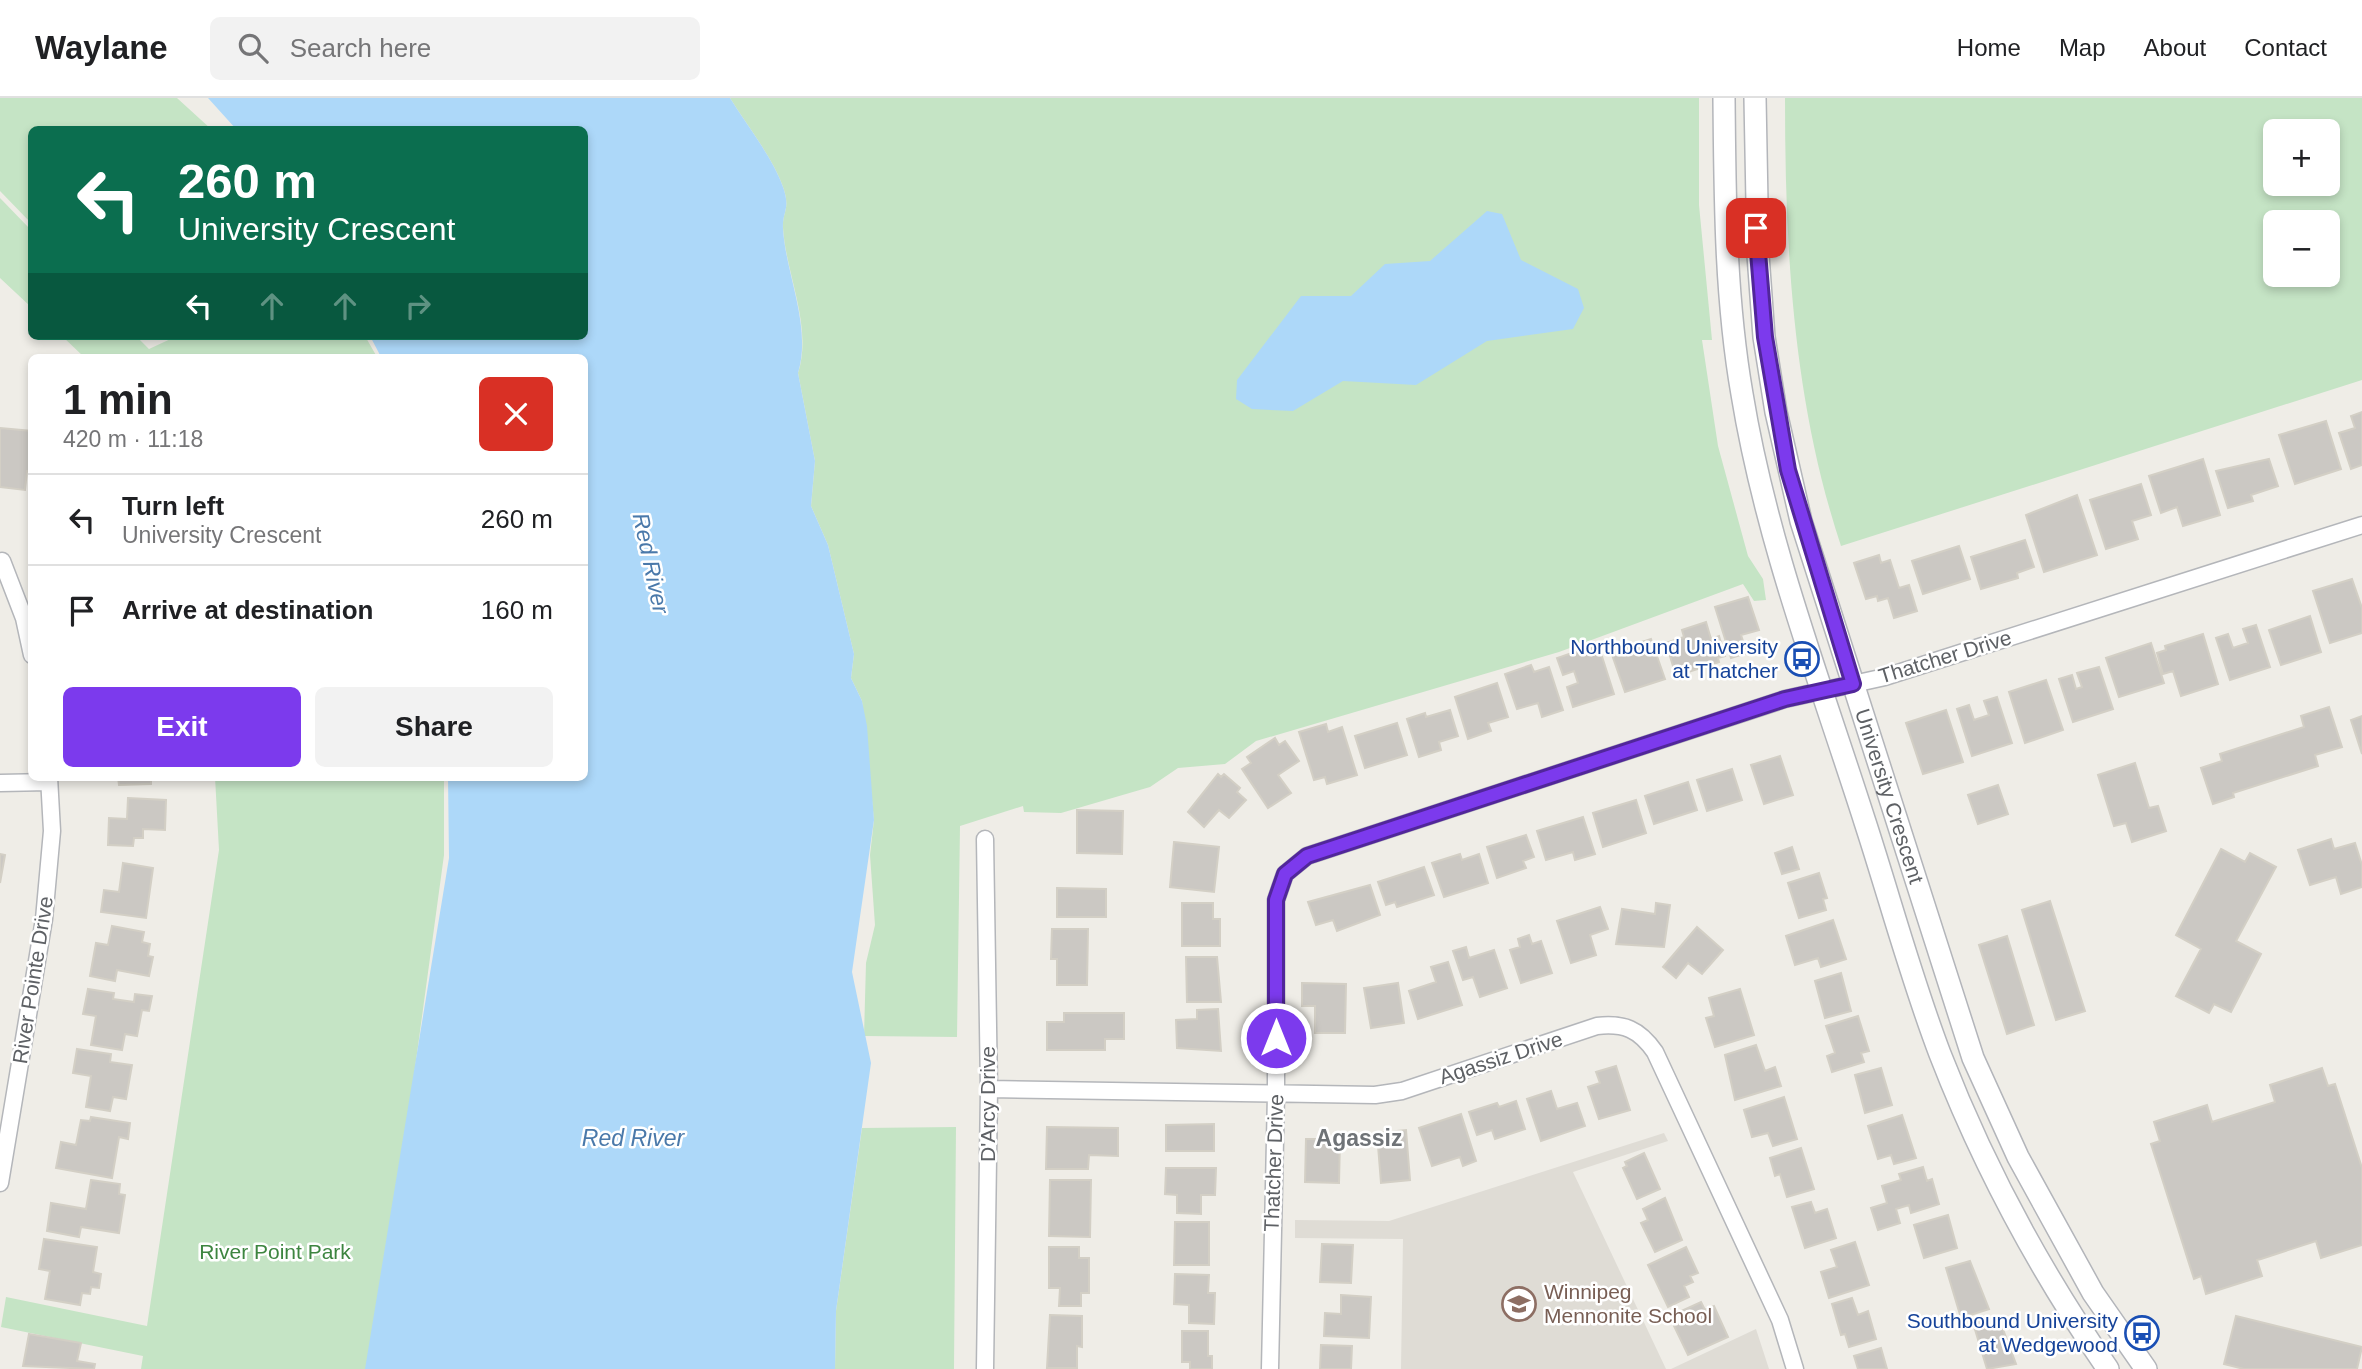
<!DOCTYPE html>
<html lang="en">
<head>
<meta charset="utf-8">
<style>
	body { margin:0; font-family:Helvetica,sans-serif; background:#f2f2f2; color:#202124; height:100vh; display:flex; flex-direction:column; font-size:26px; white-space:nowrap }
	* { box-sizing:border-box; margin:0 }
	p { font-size:23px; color:#757577 }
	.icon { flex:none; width:38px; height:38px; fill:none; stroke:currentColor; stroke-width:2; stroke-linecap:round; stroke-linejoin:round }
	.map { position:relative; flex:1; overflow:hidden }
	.sheet { position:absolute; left:28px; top:256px; width:560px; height:427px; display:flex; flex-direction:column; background:#fff; border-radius:10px; box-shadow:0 4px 10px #0003 }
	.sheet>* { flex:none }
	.hud { position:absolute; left:28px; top:28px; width:560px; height:214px; border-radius:10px; box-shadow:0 4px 10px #0003; background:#0b6e4f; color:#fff; overflow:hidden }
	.controls { position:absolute; left:2263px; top:21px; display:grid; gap:14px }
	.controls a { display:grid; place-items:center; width:77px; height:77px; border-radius:10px; background:#fff; box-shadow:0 4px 10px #0003; font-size:35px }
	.pin { position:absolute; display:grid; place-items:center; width:60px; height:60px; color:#fff; margin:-30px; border-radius:14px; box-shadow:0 4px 10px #0006 }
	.me { position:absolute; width:77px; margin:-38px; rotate:0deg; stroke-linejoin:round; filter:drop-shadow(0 0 5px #0008) }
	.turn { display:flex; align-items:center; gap:24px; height:147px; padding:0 35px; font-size:32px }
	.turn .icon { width:91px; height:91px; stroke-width:2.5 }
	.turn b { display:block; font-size:49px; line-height:60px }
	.lanes { display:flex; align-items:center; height:66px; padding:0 35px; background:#0003; justify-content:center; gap:35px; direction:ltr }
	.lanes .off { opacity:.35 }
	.round { display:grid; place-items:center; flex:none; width:74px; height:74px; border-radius:10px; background:#f2f2f2 }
	.headline { display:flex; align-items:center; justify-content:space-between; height:119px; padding:0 35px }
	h1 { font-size:42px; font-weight:800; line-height:52px }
	.button { display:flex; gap:14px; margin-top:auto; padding:14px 35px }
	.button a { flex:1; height:80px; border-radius:10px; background:#7c3aed; color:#fff; font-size:28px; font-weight:800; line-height:80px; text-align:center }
	.button a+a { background:#f2f2f2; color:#202124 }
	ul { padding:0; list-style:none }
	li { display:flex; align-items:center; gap:21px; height:91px; padding:0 35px; border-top:2px solid #e0e0e0 }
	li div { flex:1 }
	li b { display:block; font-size:26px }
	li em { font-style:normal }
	header { display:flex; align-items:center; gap:42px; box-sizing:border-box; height:98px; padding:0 35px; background:#fff; border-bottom:2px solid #e0e0e0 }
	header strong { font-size:33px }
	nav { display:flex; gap:38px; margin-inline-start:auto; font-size:24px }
	.search { width:490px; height:63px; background:#f2f2f2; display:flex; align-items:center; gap:18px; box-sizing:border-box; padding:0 24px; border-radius:10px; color:#757577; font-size:26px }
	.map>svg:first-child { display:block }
	.education { fill:#dfdcd5 }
	.green { fill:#c5e4c5; fill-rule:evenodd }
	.water { fill:#add8f9 }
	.building { fill:#cbc8c3; stroke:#d3cfc5; stroke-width:2 }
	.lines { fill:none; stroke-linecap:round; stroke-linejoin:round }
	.street-casing { stroke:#b4b6ba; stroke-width:19 }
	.secondary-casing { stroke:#b3b5ba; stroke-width:24 }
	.street { stroke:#fff; stroke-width:16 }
	.secondary { stroke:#fff; stroke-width:21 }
	.route-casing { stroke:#51269a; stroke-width:18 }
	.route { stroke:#7c3aed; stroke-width:12 }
	.labels { text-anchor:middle; stroke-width:5; stroke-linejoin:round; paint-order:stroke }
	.transit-label { font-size:21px; fill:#164399; stroke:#fff; text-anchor:end }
	.street-label { font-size:21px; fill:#5e6165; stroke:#fff }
	.park-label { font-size:21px; fill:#3d8540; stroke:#fff }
	.education-label { font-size:21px; fill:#785e54; stroke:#fff; text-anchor:start }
	.water-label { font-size:23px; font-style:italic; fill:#4a79aa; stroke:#fff }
	.neighbourhood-label { font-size:23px; font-weight:bold; fill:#6f7377; stroke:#fff }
</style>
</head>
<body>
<header>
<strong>Waylane</strong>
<div class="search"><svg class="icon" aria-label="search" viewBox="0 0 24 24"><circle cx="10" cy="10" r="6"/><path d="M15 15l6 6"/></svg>Search here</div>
<nav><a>Home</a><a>Map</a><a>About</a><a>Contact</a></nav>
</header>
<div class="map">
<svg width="2362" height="1271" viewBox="0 0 2362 1271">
	<rect width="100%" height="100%" fill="#efede7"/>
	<path class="education" d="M1664 1035 1668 1043 1573 1074 1666 1271H1401L1403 1141 1295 1140V1122L1389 1123Z
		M1756 1231 1769 1271H1671Z"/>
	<path class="green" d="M0 0H177L211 31 32 32 31 125 0 93Z
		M730 0H1699V107L1712 242H1702L1718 348 1748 458 1763 481 1766 502 1754 503 1743 486 1559 554 1256 643 1225 666 1178 670 1150 689 1061 715 1024 714 1023 708 960 728 957 939 864 938 866 865 875 827 870 757 874 722 862 603 851 580 854 556 828 447 811 408 815 363 798 275C813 229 786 177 783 130 782 113 791 112 783 89 773 60 746 26 730 0Z
		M1785 0H2362V282L1841 448C1793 303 1785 152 1785 0ZM2275 33H2328V86H2275ZM2275 124H2328V177H2275Z
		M0 100 31 132V209L0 180Z
		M62 238H136L149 251 177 238H365L377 259H84Z
		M215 679H444V757L374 1271H141L143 1258 1 1229 6 1199 147 1228 219 752Z
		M956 1029 954 1271H835L836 1213 862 1030Z"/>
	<path class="water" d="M208 0H730C746 26 773 60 783 89 791 112 782 113 783 131 786 177 812 229 798 275L815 363 811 408 828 447 854 556 851 580 862 603 867 628 874 722 852 874 871 965 836 1213 835 1271H365L449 760 448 679H584V259H381L370 238H584V32L236 31Z
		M1487 113 1502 116 1521 162 1578 191 1584 210 1573 231 1487 243 1416 287 1343 283 1293 313 1252 311 1236 301 1237 282 1301 198H1351L1385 166 1430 163Z"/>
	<path class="building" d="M2362 314V367L2351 371 2339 335 2355 330 2351 318Z
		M2326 323 2341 371 2295 386 2279 337Z
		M0 330 32 333V373H27L25 392 0 389Z
		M2203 361 2220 417 2183 428 2177 409 2161 415 2149 378Z
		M2269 361 2278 388 2251 397 2253 403 2228 410 2216 373Z
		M2141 386 2151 417 2132 423 2138 441 2106 451 2090 402Z
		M2077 397 2097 457 2044 474 2026 417Z
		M2025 442 2034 469 2017 475 2018 480 1981 491 1971 459Z
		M1959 448 1970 481 1923 496 1912 463Z
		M1879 457 1881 465 1890 462 1899 490 1909 487 1917 513 1894 520 1888 500 1878 503 1877 498 1866 501 1854 465Z
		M2352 481 2362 510V535L2330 545 2313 493Z
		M1748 499 1759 532 1741 537 1747 555 1731 560 1715 509Z
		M2310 518 2321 554 2281 567 2269 532Z
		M1706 524 1711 541 1719 538 1725 558 1718 560 1719 564 1676 578 1666 545 1684 539 1682 532Z
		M2256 527 2270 569 2230 582 2216 540 2228 536 2233 550 2248 545 2243 531Z
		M2203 536 2218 586 2181 598 2173 573 2163 576 2157 555 2166 552 2165 548Z
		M1651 541 1665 581 1625 594 1611 554Z
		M2151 545 2164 585 2119 599 2106 560Z
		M1598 546 1614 596 1573 609 1567 589 1578 585 1574 573 1563 577 1557 560Z
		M1531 567 1534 574 1549 569 1563 612 1542 619 1538 605 1517 611 1505 576Z
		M2099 569 2113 611 2073 624 2059 581 2072 577 2076 591 2082 589 2077 575Z
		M2046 582 2063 632 2025 645 2009 594Z
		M1497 585 1508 619 1488 625 1491 633 1468 641 1455 599Z
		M1997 599 2012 645 1972 658 1957 611 1969 607 1974 622 1989 617 1984 603Z
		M2329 609 2342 649 2315 657 2318 668 2233 695 2234 699 2213 706 2201 670 2222 663 2220 656 2304 629 2301 618Z
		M1450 612 1458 638 1439 644 1441 652 1419 659 1407 621 1425 615 1426 619Z
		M1946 612 1963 664 1923 676 1906 625Z
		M2362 618V656L2351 622Z
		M1397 625 1407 657 1365 670 1355 638Z
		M1326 626 1328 634 1342 629 1357 677 1327 686 1325 679 1314 682 1299 634Z
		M1275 640 1279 647 1285 643 1299 663 1278 677 1291 695 1268 710 1242 671 1251 665 1247 659Z
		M1780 658 1793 697 1764 706 1751 667Z
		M2135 665 2149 710 2158 708 2166 733 2132 744 2126 725 2114 728 2098 677Z
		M1732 671 1742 702 1707 713 1697 682Z
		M1218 676 1221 679 1224 676 1240 690 1237 694 1246 702 1229 720 1219 712 1204 729 1188 714Z
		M118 679H151V686L119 687Z
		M1688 684 1697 712 1654 726 1645 698Z
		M1998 687 2008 716 1978 726 1968 697Z
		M128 700 166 702 165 732 143 731V740H134L133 748 108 747 109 720 127 721Z
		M1636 702 1646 735 1603 749 1593 715Z
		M1077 712 1123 713 1122 756 1077 755Z
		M1583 719 1595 756 1575 762 1573 754 1546 762 1537 733Z
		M1526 737 1534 759 1523 763 1526 770 1497 780 1487 749Z
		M2331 741 2334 751 2355 745 2362 767V789L2341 796 2336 779 2310 787 2298 752Z
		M1174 744 1219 749 1214 794 1170 789Z
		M1792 749 1799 771 1782 776 1775 755Z
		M2221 751 2245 764 2250 755 2276 769 2236 843 2261 856 2231 914 2214 906 2209 915 2176 898 2201 851 2176 837Z
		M0 756 5 757 0 785Z
		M1460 756 1462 762 1479 756 1488 785 1444 799 1432 765Z
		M123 765 153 770 146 820 101 814 104 792 119 794Z
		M1424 769 1434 797 1397 809 1395 804 1386 807 1378 784Z
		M1819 775 1827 800 1823 801 1826 812 1799 820 1788 785Z
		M1370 787 1380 817 1337 833 1333 822 1316 827 1308 804Z
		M1057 790 1106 791V819H1057Z
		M2050 803 2085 913 2056 922 2022 812Z
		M1182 805H1213V821H1220V848H1182Z
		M1656 805 1670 807 1664 849 1616 846 1622 811 1655 816Z
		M1600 809 1608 831 1590 837 1596 857 1571 865 1557 823Z
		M1833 822 1846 861 1821 869 1818 860 1795 867 1786 838Z
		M112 828 144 834 142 844 150 846 148 858 153 859 149 878 117 872 115 883 90 878 96 845 108 847Z
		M1697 829 1723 852 1702 876 1688 865 1676 880 1663 869Z
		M1052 831H1088L1087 887H1057V861H1051Z
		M1529 837 1532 846 1541 843 1552 875 1521 885 1510 852 1520 849 1518 841Z
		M2007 838 2034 927 2007 936 1979 847Z
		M1466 849 1469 860 1494 852 1507 890 1480 899 1473 879 1463 882 1453 853Z
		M1186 859H1217L1221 904H1187Z
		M1448 864 1462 907 1418 921 1409 893 1436 884 1431 869Z
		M1841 875 1851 913 1825 920 1815 883Z
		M1302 885 1346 886 1345 935H1315V908H1302Z
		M1398 885 1404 925 1371 930 1364 890Z
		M88 891 114 895 113 901 134 904 135 896 152 898 149 913 142 912 137 938 125 936 122 952 91 947 96 918 83 916Z
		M1740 891 1754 937 1715 949 1706 920 1714 918 1709 900Z
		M1218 911 1221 953 1177 950 1176 922 1197 921V912Z
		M1064 915H1124V941H1105V952H1047V924H1064Z
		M1858 918 1869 953 1861 955 1864 964 1832 974 1827 958 1835 955 1826 928Z
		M1756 947 1765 973 1775 969 1781 988 1735 1002 1725 957Z
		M77 951 111 956 110 964 132 967 126 1001 113 999 110 1013 86 1009 91 978 73 975Z
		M1616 968 1630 1012 1599 1021 1588 989 1600 985 1596 974Z
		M1881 970 1892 1007 1865 1015 1855 977Z
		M2322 970 2328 988 2335 986 2362 1070V1147L2321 1160 2316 1143 2261 1161 2257 1162 2262 1178 2206 1196 2201 1178 2194 1181 2151 1046 2160 1043 2154 1024 2207 1007 2212 1024 2275 1004 2270 987Z
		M1551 993 1557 1011 1577 1005 1585 1028 1541 1043 1527 1001Z
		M1784 999 1797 1041 1773 1048 1768 1035 1752 1039 1744 1012Z
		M1516 1003 1525 1031 1495 1041 1492 1032 1477 1037 1469 1014 1497 1005 1499 1009Z
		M1461 1016 1476 1063 1463 1068 1460 1059 1432 1068 1419 1030Z
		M1902 1017 1916 1060 1894 1066 1891 1057 1878 1061 1868 1028Z
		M91 1019 130 1025 128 1041 119 1039 112 1080 56 1070 61 1044 76 1047 81 1022 90 1023Z
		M1214 1026V1053H1166V1027Z
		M1047 1029 1118 1030V1058L1089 1057 1088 1071H1046Z
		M1406 1032 1410 1082 1381 1085 1377 1035Z
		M1306 1041H1340L1339 1085 1305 1084Z
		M1801 1050 1814 1091 1787 1099 1780 1076 1775 1078 1770 1060Z
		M1644 1055 1660 1091 1637 1101 1623 1070 1627 1068 1625 1064Z
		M1923 1069 1927 1083 1932 1081 1939 1106 1911 1115 1909 1107 1896 1111 1900 1125 1878 1132 1871 1110 1887 1105 1882 1088 1901 1082 1899 1076Z
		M1166 1070H1216L1215 1097H1201V1116L1177 1115V1097L1165 1096Z
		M91 1082 120 1086 119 1096 125 1097 119 1135 81 1129 79 1139 47 1133 51 1105 86 1111Z
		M1050 1082H1091L1090 1139 1049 1138Z
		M1665 1100 1682 1142 1655 1154 1641 1125 1648 1122 1643 1111Z
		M1811 1104 1815 1115 1827 1111 1836 1140 1805 1150 1792 1109Z
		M1948 1117 1957 1150 1924 1160 1914 1127Z
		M1175 1124H1209V1167H1174Z
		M44 1141 97 1149 93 1174 101 1176 99 1190 91 1189 90 1196 82 1195 80 1207 45 1201 50 1173 39 1171Z
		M1855 1144 1869 1187 1829 1200 1821 1174 1837 1169 1831 1152Z
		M1322 1146 1353 1147 1351 1185 1320 1184Z
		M1049 1149H1079V1160H1089V1195H1081V1208H1059L1060 1190H1049Z
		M1686 1149 1698 1175 1690 1178 1693 1184 1684 1188 1689 1199 1668 1209 1648 1167Z
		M1970 1163 1989 1211 1961 1220 1946 1170Z
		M1175 1176 1209 1177 1208 1195H1215L1214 1226 1189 1225V1207L1174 1206Z
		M1341 1197 1371 1199 1369 1240 1324 1238 1325 1215 1341 1216Z
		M1852 1200 1858 1217 1868 1213 1876 1241 1849 1249 1845 1236 1841 1237 1832 1206Z
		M1701 1204 1705 1212 1714 1208 1728 1239 1688 1257 1674 1228 1682 1224 1677 1215Z
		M1050 1217 1082 1218V1249L1077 1248V1270H1047Z
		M1998 1218 2016 1266 1987 1271 1973 1225Z
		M2236 1218 2362 1249 2357 1271H2244L2224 1266Z
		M1182 1233H1208V1258H1212V1271H1190V1264H1182Z
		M29 1236 81 1245 77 1263 95 1266 94 1271 23 1268Z
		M1321 1247 1352 1248 1351 1271H1320Z
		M1881 1250 1887 1271H1858L1854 1258Z"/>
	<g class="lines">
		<g class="street-casing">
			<path id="street" d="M2 463 24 520 32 557
				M0 685 49 684
				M985 741 989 991 985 1271
				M989 991 1375 997 1402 993 1597 928C1624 925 1639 931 1655 954L1780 1222 1795 1271
				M0 1085 44 821 52 733 49 679
				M1270 1271 1276 996V802L1285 776 1307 758 1785 601 1885 579 2362 427"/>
		</g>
		<g class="secondary-casing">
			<g id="secondary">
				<path d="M1724 0C1725 99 1725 198 1742 296 1766 443 1820 583 1865 724 1890 801 1911 880 1940 956 1983 1067 2040 1173 2108 1271"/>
				<path id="s1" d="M1755 0 1758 157 1764 239 1776 314 1801 423 1973 960 2018 1059 2093 1195 2146 1271"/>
			</g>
		</g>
		<use href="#street" class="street"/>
		<use href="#secondary" class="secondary"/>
	</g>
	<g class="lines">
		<g class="route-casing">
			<path id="route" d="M1276 940V802L1285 776 1307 758 1785 601 1853 586 1788 372 1765 239 1756 130"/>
		</g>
		<use href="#route" class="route"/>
	</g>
	<defs>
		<g id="bus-ring" transform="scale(1.75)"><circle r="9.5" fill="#fff" stroke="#1a4fb4" stroke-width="1.5"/><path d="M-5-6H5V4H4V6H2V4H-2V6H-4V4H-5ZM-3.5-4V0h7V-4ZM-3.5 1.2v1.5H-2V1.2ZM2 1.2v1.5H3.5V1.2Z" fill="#1a4fb4"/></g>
		<g id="school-ring" transform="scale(1.75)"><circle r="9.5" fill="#fff" stroke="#8d6e63" stroke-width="1.5"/><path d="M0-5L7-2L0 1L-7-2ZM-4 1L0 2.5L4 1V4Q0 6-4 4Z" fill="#8d6e63"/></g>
	</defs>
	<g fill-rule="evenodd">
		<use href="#bus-ring" x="1802" y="561"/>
		<use href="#school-ring" x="1519" y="1206"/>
		<use href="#bus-ring" x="2142" y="1235"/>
	</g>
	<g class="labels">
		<g class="transit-label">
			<text x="1778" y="556">Northbound University<tspan x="1778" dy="24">at Thatcher</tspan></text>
			<text x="2118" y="1230">Southbound University<tspan x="2118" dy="24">at Wedgewood</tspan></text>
		</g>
		<g class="street-label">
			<text transform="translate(1945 559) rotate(-17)" y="7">Thatcher Drive</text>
			<text dy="7" stroke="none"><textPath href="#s1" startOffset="716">University Crescent</textPath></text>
			<text transform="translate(33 882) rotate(-81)" y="7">River Pointe Drive</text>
			<text transform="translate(1501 960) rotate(-18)" y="7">Agassiz Drive</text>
			<text transform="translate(988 1006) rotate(-90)" y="7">D'Arcy Drive</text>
			<text transform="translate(1274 1065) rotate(-88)" y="7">Thatcher Drive</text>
		</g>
		<g class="park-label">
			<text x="275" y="1161">River Point Park</text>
		</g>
		<g class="education-label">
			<text x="1544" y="1201">Winnipeg<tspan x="1544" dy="24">Mennonite School</tspan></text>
		</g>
		<g class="water-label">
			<text transform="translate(651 465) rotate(78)" y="8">Red River</text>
			<text x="633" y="1048">Red River</text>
		</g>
		<g class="neighbourhood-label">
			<text x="1359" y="1048">Agassiz</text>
		</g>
	</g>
</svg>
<div class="controls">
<a>+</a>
<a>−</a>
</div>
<div class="pin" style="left:1756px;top:130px;background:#d93025"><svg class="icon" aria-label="arrive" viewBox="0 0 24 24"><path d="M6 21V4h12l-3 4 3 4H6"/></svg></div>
<svg class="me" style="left:1276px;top:940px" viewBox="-20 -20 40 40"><circle r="17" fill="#7c3aed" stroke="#fff" stroke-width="3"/><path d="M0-11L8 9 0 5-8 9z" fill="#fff"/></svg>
<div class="hud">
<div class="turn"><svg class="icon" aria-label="left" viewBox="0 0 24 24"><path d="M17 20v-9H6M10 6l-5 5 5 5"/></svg><div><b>260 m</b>University Crescent</div></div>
<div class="lanes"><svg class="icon" aria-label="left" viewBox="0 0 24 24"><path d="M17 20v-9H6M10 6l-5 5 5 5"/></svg><svg class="icon off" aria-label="ahead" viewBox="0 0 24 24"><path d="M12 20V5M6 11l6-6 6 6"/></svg><svg class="icon off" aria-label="ahead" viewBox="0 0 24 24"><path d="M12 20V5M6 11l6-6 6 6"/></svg><svg class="icon off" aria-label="right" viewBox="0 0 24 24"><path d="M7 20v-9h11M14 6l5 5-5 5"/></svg></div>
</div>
<section class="sheet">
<div class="headline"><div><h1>1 min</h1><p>420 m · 11:18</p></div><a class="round" style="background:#d93025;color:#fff"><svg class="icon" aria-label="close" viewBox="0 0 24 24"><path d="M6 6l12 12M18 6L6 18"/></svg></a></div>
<ul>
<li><svg class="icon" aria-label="left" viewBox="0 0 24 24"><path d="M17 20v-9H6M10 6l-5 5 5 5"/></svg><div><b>Turn left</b><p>University Crescent</p></div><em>260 m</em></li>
<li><svg class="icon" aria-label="arrive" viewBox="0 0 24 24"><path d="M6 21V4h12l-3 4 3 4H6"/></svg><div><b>Arrive at destination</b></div><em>160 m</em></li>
</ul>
<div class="button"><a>Exit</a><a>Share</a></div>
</section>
</div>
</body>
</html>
